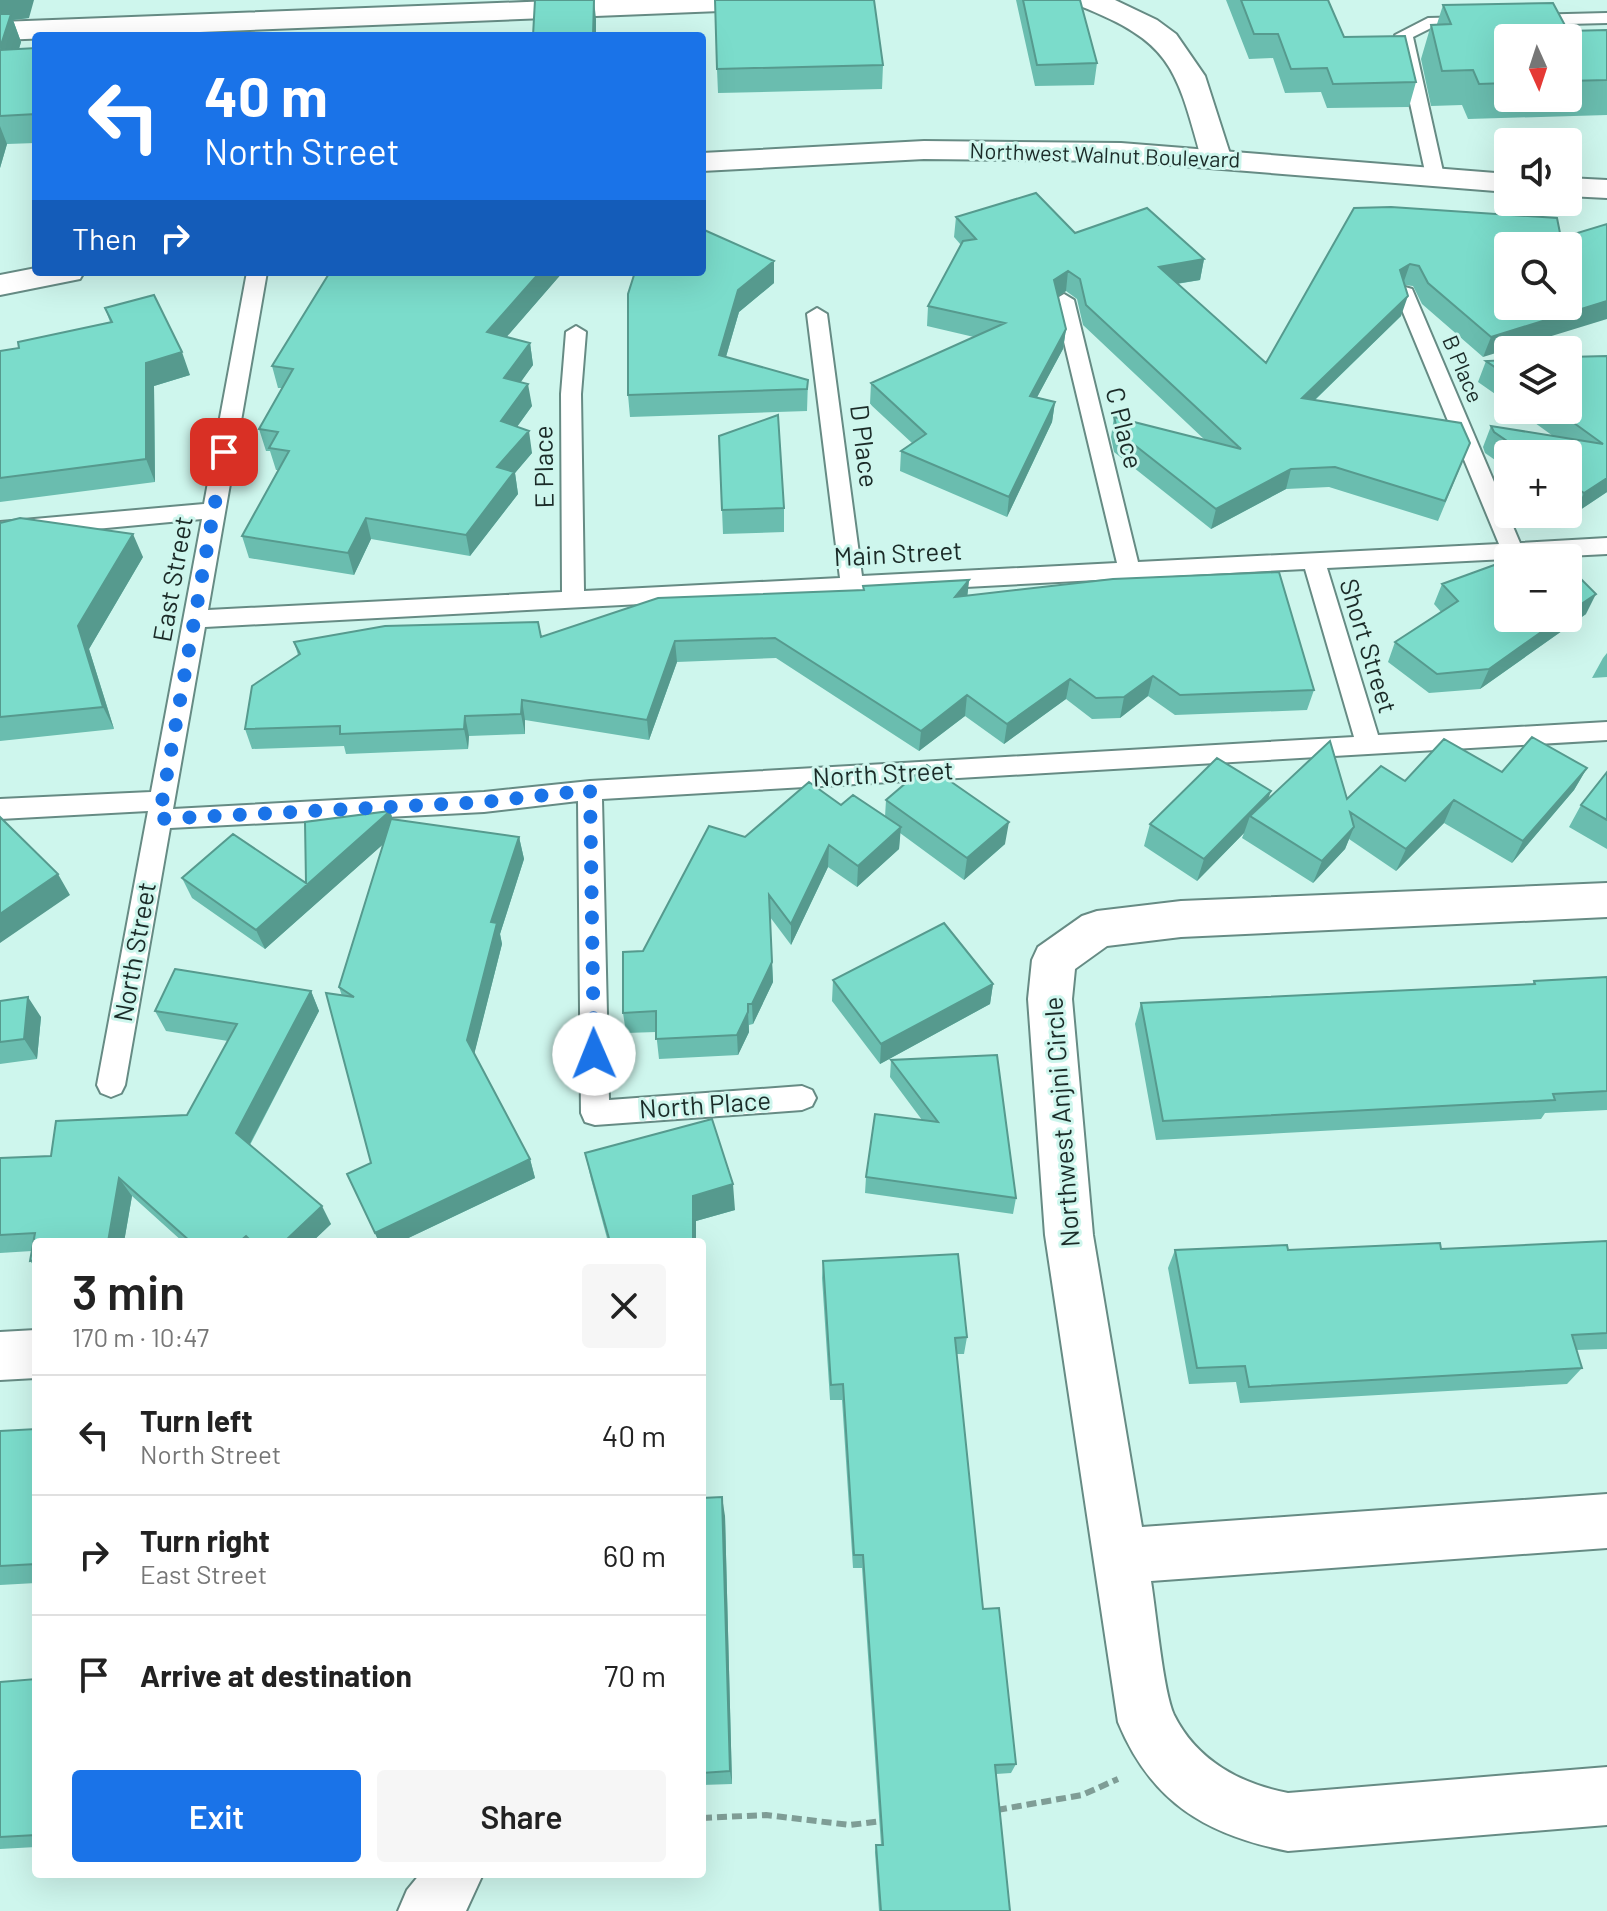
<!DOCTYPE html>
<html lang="en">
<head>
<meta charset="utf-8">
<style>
	body { margin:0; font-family:Barlow,sans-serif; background:#f6f6f6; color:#222; height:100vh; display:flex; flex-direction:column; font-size:30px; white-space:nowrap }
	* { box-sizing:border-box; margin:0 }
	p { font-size:26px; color:#767676 }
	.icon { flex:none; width:44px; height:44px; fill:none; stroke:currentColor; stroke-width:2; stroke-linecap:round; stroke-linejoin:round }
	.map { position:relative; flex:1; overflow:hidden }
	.details { position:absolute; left:32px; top:1238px; width:674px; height:640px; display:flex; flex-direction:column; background:#fff; border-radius:8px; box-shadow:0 8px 32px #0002 }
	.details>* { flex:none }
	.top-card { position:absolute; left:32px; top:32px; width:674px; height:244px; border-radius:8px; box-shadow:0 8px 32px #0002; background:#1a73e8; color:#fff; overflow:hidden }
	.needle { width:52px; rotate:177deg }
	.fabs { position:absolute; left:1494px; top:24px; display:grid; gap:16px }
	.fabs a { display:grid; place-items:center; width:88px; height:88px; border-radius:8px; background:#fff; box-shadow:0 8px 32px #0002; font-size:40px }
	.pin { position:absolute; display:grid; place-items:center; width:68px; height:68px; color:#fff; margin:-34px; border-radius:16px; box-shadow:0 4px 12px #0006 }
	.me { position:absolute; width:88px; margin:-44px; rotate:359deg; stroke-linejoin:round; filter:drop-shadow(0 0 6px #0008) }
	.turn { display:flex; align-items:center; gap:28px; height:168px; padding:0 40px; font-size:36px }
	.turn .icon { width:104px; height:104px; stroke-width:2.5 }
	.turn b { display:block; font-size:56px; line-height:68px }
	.then { display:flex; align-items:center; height:76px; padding:0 40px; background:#0003; gap:16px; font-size:30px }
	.round { display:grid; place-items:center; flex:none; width:84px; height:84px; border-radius:8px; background:#f6f6f6 }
	.overview { display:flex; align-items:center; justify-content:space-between; height:136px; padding:0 40px }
	h1 { font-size:48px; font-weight:600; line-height:60px }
	.action { display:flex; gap:16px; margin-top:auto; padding:16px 40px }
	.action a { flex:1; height:92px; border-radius:8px; background:#1a73e8; color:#fff; font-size:32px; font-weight:600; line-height:92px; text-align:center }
	.action a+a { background:#f6f6f6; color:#222 }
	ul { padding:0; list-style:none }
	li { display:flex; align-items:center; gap:24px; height:120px; padding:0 40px; border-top:2px solid #e0e0e0 }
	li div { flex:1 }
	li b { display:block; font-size:30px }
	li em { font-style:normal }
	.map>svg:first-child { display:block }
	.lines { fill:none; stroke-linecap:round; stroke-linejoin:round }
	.service-casing { stroke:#668b84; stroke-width:4 }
	.minor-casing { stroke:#668b84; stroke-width:4 }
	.primary-casing { stroke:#668b84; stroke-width:4 }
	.path { stroke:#7f9d96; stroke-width:6; stroke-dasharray:10 5; stroke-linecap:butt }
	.service { fill:#fff; fill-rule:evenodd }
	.minor { fill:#fff; fill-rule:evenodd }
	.primary { fill:#fff; fill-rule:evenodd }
	.wall { fill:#6abdaf; fill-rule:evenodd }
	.shaded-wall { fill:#569a8e }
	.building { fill:#7bdccb; stroke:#569a8e; stroke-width:2; fill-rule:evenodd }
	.route { stroke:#1a73e8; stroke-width:14; stroke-dasharray:0 25.2 }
	.labels { text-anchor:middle; stroke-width:6; stroke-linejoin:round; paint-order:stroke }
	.far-street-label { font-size:22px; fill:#1b2b28; stroke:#cef6ed }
	.street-label { font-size:26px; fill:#1b2b28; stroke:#cef6ed }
</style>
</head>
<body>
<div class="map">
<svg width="1607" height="1911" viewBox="0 0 1607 1911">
	<rect width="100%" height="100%" fill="#cef6ed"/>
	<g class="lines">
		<g class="service-casing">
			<path id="service" d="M1607 13V23L1527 25 1519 20 1527 15Z
				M1471 17 1477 18V26L1431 28 1413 37 1444 176 1435 182 1426 176 1395 35 1428 18Z
				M247 272H267L208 610 562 592 561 394 566 332 576 326 586 332 581 394 584 591 840 578 807 314 817 308 827 314 862 576 1117 563 1054 300 1064 294 1074 300 1138 562 1499 544 1395 293 1405 287 1412 289 1520 543 1607 538V554L1327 568 1378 735 1607 722V740L602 799 609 1100 802 1086 812 1090 816 1098 812 1106 802 1110 595 1125 585 1122 581 1113 578 801 484 812 170 828 125 1085 121 1093 111 1097 101 1093 97 1085 148 811 0 819V799L151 792 202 519 0 538V522L204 504ZM1305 569 1354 737 590 781 484 792 173 809 205 627Z"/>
		</g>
		<g class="minor-casing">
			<path id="minor" d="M577 0H809L805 6 795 8 0 40V22Z
				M1076 0H1115L1157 20 1176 34 1205 76 1231 157 1227 164H1205L1201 157C1176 67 1171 42 1080 6Z
				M1607 883V917L1181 937 1107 946 1075 969 1072 999 1093 1235 1142 1527 1607 1494V1548L1151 1581C1156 1611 1163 1691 1174 1715 1197 1761 1241 1784 1288 1793L1607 1767V1825L1288 1851C1206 1835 1151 1802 1118 1722L1045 1235 1028 999 1032 960 1038 947 1082 916 1097 911 1181 901Z
				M36 1330V1378L0 1380V1332Z
				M420 1874H483L466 1911H398L407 1890Z"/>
		</g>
		<g class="primary-casing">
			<path id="primary" d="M924 141 1121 143 1508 174V192L1121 161 924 159 702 171V153Z
				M1568 178 1607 180V198L1568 196Z
				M36 268V272H84L80 279 0 295V275Z"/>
		</g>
		<path class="path" d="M997 1810 1082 1795 1118 1779
			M702 1818 766 1815 850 1825 883 1821"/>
		<use href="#service" class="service"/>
		<use href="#minor" class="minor"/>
		<use href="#primary" class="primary"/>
	</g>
	<path class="wall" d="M0 0 29 18 13 20 21 42 19 49 36 48V143L7 144 0 168Z
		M1016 0H1080L1097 63 1094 85 1035 86Z
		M1226 0H1328L1344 37 1416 82 1409 107 1327 108 1321 92 1285 93 1273 58 1249 59Z
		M1443 5 1568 31 1607 30V115L1468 119 1462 105 1431 106 1421 59 1431 25 1437 24ZM1508 38H1568V98H1508Z
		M883 65 882 89 718 93 717 69Z
		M1354 208 1557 218 1483 357 1422 304 1413 286 1404 285 1401 316 1315 400 1462 463 1438 521 1329 487 1286 489 1211 529 1114 452 1111 437 1114 417 1205 440 1083 325 1077 299 1066 291 1058 296 1066 329 1063 349 1037 397 1055 402 1052 422 1007 517 900 471 901 451 912 443 870 404 871 383 974 337 927 326 928 306 961 245 954 237 956 217 1075 233 1204 259 1200 280 1177 284 1266 363Z
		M774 261V283L739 312 726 357 808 380 807 411 630 417 628 395Z
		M330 272H563L506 337 530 343 533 365 520 382 532 406 517 427 532 453 515 473 518 494 470 556 371 539 354 575 249 558 242 536 278 470H276L270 451H266L259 429 282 388H278L272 366Z
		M105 308 190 375 154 386 155 482 0 502V351L19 348 110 322Z
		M1607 356V492L1574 514 1568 509V454H1508V469L1485 453 1483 447 1491 426 1553 436 1517 410H1568Z
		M1508 360V403L1478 382 1486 361Z
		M719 436 784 508V532L723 534Z
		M0 523 143 557 89 649 114 729 0 741Z
		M969 580 967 595 1314 690 1307 710 1175 715 1148 696 1120 718 1092 719 1066 699 1004 744 965 716 919 751 776 658 677 662 649 740 525 720V734L469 736 468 749 346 754 344 746 252 749 245 729 298 655 294 642 541 637 863 590V586Z
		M1442 584 1586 614 1480 689 1429 693 1388 662 1395 642 1441 612 1434 604Z
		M1607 653V677L1592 678 1603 658Z
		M1587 768 1574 790 1512 863 1444 823 1396 871 1349 839 1345 849 1313 883 1242 838 1244 833 1197 881 1144 846 1150 824 1268 798 1347 799 1405 781 1502 772Z
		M1607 772V849L1569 827 1581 805Z
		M886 800 1005 844 964 880 900 833 899 849 857 887 828 867 791 945 770 917 773 982 753 1024 749 1025V1032L738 1055 659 1059 656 1032 626 1033 623 1013 643 951 841 805 885 817Z
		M390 811 393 820 519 837 524 859 500 934 502 944 474 1054 530 1159 535 1178 400 1242H379L347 1174 371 1163 342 996 339 987 383 844 265 949 192 898 182 878 306 883Z
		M1607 977V1110L1545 1113 1541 1119 1156 1140 1135 1024 1141 1003 1532 985 1534 981Z
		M833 980 993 984 990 1004 880 1064 832 1001Z
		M311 991 319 1011 250 1145 331 1224 312 1242H183L132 1196 124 1242H36V1268L30 1261 32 1251 0 1253V1158L51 1156 187 1115 228 1041 166 1031 155 1011Z
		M0 1001 41 1017 37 1059 0 1064Z
		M891 1060 1016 1198 1013 1214 865 1193 866 1177 922 1120 890 1077Z
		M585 1153 735 1210 696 1221V1242H608L591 1179Z
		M1607 1241V1349L1576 1350 1582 1368 1567 1384 1240 1403 1236 1382 1189 1384 1168 1268 1175 1250 1441 1249Z
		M823 1261 967 1337 964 1354H956L983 1609 1016 1764 1011 1773 996 1774 1010 1911H879L875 1852 876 1845H881L862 1568H853L842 1400H830L822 1278Z
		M36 1429V1583L0 1585V1431Z
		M702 1498 725 1516 732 1784 702 1785Z
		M36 1679V1847L0 1849V1682Z"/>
	<path class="shaded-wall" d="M0 0H34L29 18 13 20 21 42 10 78 0 48Z
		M594 0 596 19V36H593Z
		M0 126 7 144 0 168Z
		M1204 259 1200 280 1155 287 1159 267Z
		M774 261V283L739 312 720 377 719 355 738 290Z
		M1410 264 1403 284 1400 270Z
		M1068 271 1066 291 1051 301 1054 280Z
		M540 272H563L491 355 487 332Z
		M1408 296 1401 316 1296 418 1302 398Z
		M1607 301V319L1483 357 1491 337Z
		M1066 329 1063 349 1027 416 1030 396Z
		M530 343 533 365 508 400 504 378Z
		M182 352 190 375 154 386 155 482 146 459V363Z
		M528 384 532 406 505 443 501 421Z
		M1055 402 1052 422 1007 517 1009 497Z
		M529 431 532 453 515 473 518 494 470 556 466 535 497 467Z
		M1291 469 1286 489 1211 529 1216 509Z
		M1607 478V492L1574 514 1584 493Z
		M366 518 371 539 354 575 348 553Z
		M133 534 143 557 89 649 114 729 103 707 78 626Z
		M969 580 967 600 955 597Z
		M1596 594 1586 614 1480 689 1489 669 1561 618H1568V613Z
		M675 641 677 662 649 740 647 720Z
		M1153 676 1148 696 1120 718 1124 697Z
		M1070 679 1066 699 1004 744 1007 724Z
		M967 695 965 716 919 751 921 731Z
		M522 700 525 720V734L521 714Z
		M465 716 469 736 468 749 464 729Z
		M1587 768 1574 790 1512 863 1523 841Z
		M1271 791 1263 814 1250 816 1244 833 1197 881 1204 859Z
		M1454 800 1444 823 1396 871 1406 849Z
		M390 811 397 832 265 949 256 930Z
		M1009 822 1005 844 964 880 967 858Z
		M901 827 899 849 857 887 858 866Z
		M1354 827 1345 849 1313 883 1322 861Z
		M519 837 524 859 500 934 502 944 473 1059 467 1040 491 922Z
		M829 845 828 867 791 945V924Z
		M58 874 70 895 0 943V914Z
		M772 962 773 982 753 1024 752 1004Z
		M993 984 990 1004 880 1064 881 1044Z
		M311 991 319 1011 246 1151 236 1133Z
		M28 997 41 1017 37 1059 24 1039Z
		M748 1012 749 1032 738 1055 737 1035Z
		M530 1159 535 1178 400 1242H379L375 1233Z
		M119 1178 132 1196 124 1242H108Z
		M733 1184 735 1210 696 1221V1242H693V1196Z
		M322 1206 331 1224 312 1242H284Z
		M246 1236 249 1242H239Z
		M722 1497 725 1516 732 1784 730 1771Z"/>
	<path class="building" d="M535 0H594L593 36H533Z
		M715 0H874L883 65 717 69Z
		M1023 0H1080L1097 63 1037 65Z
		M1241 0H1328L1344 37 1405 36 1416 82 1333 84 1327 68 1291 69 1278 34H1254Z
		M1553 3 1568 31 1607 30V80L1568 81V38H1508V83L1479 84 1473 70 1442 71 1431 25 1451 24 1443 5Z
		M0 14H11L0 48Z
		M36 48V114L0 116V50Z
		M1036 193 1075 233 1147 208 1204 259 1159 267 1266 363 1354 208 1391 207 1557 218 1561 238 1607 224V301L1491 337 1428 283 1419 266 1410 264 1400 270 1408 296 1302 398 1461 423 1470 443 1445 501 1335 467 1291 469 1216 509 1118 432 1114 417 1241 449 1086 305 1080 279 1068 271 1054 280 1066 329 1030 396 1055 402 1009 497 901 451 926 434 871 383 1005 323 928 306 963 241 976 239 956 217ZM1508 246H1568V306H1508Z
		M702 229 774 261 738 290 719 355 808 380 807 389 628 395V294L635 272H702Z
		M330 272H540L487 332 530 343 504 378 528 384 501 421 529 431 497 467 514 472 466 535 366 518 348 553 242 536 289 451 269 448 278 432 259 429 293 369 272 366Z
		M154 295 182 352 146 363V459L0 478V351L19 348 18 342 112 322 105 308Z
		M1607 356V478L1584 493 1568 482V454H1526L1494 432 1491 426 1603 444 1556 410H1568V357Z
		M1508 360V376L1486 361Z
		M778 415 784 508 722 510 719 436Z
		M20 518 133 534 78 626 103 707 0 717V523Z
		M1548 546 1560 558H1515Z
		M1508 560V618H1561L1489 669 1437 674 1395 642 1458 601 1442 584Z
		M1568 566 1596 594 1568 613Z
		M1279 572 1314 690 1180 695 1153 676 1124 697 1096 698 1070 679 1007 724 967 695 921 731 775 638 675 641 647 720 522 700 521 714 465 716 464 729 340 734V726L245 729 252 686 300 654 294 642 385 626 538 622 541 637 658 598 864 590 863 586 969 580 955 597 1113 579Z
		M1532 737 1587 768 1523 841 1454 800 1406 849 1350 812 1354 827 1322 861 1250 816 1330 741 1347 799 1381 766 1405 781 1444 739 1502 772Z
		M1217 758 1271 791 1204 859 1150 824Z
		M927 765 1009 822 967 858 886 800Z
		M1607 772V820L1581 805Z
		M809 782 841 805 853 795 901 827 858 866 829 845 791 924 769 895 772 962 752 1004H748V1012L737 1035 656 1039V1011L623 1013V952L643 951 709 826 745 837Z
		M390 811 256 930 182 878 233 834 306 883 305 822Z
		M0 817 58 874 0 914Z
		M391 819 519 837 491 922 497 923 467 1040 530 1159 375 1233 347 1174 371 1163 326 993 354 997 339 987Z
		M944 923 993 984 881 1044 833 980Z
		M175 969 311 991 236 1133 322 1206 284 1242H252L246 1236 239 1242H191L119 1178 108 1242H36V1260L30 1261 35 1233 0 1235V1158L51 1156 56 1121 187 1115 237 1024 155 1011Z
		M1607 977V1091L1553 1094 1555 1100 1163 1121 1141 1003 1535 984 1534 981Z
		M28 997 24 1039 0 1042V1001Z
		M997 1055 1016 1198 866 1177 875 1114 938 1122 891 1060Z
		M712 1119 733 1184 693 1196V1242H610L585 1153Z
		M1607 1241V1333L1572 1335 1582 1368 1249 1387 1245 1366 1197 1368 1175 1250 1287 1245 1288 1250 1440 1243 1441 1249Z
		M958 1254 967 1337 955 1338 983 1609 999 1608 1016 1764 995 1765 1010 1911H881L876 1845H883L863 1555H854L843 1384 831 1385 823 1261Z
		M36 1429V1564L0 1566V1431Z
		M722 1497 730 1771 702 1773V1498Z
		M36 1679V1835L0 1837V1682Z"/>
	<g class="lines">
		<path class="route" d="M224 452 159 819 484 802 590 790 594 1054"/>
	</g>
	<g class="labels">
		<g class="far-street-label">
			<text transform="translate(1105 155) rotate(2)" y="8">Northwest Walnut Boulevard</text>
			<text transform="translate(1463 369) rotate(67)" y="8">B Place</text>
		</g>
		<g class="street-label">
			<text transform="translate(1124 428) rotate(76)" y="9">C Place</text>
			<text transform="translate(864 446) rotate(83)" y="9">D Place</text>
			<text transform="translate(544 467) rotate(-91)" y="9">E Place</text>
			<text transform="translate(898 554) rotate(-3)" y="9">Main Street</text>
			<text transform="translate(173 579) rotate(-80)" y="9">East Street</text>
			<text transform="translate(1368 646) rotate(73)" y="9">Short Street</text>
			<text transform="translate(883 774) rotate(-3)" y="9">North Street</text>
			<text transform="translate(135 952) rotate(-80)" y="9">North Street</text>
			<text transform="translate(705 1105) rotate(-4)" y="9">North Place</text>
			<text transform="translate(1062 1122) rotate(-94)" y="9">Northwest Anjni Circle</text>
		</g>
	</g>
</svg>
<div class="fabs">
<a><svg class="needle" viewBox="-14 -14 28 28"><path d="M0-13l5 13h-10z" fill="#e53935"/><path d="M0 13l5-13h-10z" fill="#767676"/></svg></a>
<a><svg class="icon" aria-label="sound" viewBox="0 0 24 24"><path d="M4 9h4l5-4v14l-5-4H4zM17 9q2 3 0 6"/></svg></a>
<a><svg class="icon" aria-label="search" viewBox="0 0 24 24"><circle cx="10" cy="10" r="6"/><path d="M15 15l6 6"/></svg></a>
<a><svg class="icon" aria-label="layers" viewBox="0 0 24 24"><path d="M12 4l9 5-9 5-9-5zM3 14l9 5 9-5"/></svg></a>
<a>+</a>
<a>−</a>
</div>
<div class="pin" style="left:224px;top:452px;background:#d93025"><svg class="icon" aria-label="arrive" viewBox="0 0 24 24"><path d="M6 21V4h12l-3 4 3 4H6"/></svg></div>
<svg class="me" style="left:594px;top:1054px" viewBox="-20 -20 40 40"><circle r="19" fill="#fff"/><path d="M0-13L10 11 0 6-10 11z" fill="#1a73e8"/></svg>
<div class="top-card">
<div class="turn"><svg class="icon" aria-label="left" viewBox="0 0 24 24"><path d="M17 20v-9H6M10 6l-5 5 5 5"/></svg><div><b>40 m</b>North Street</div></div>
<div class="then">Then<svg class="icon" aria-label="right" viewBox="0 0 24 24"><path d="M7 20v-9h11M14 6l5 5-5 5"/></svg></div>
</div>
<section class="details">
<div class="overview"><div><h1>3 min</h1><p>170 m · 10:47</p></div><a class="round"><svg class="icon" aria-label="close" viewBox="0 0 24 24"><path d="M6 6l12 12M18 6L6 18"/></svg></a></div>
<ul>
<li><svg class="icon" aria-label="left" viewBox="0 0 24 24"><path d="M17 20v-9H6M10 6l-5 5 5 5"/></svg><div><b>Turn left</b><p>North Street</p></div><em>40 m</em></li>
<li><svg class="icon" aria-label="right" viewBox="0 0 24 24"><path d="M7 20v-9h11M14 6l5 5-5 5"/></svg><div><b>Turn right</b><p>East Street</p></div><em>60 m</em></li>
<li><svg class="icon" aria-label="arrive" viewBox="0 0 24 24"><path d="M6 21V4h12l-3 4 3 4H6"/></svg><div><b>Arrive at destination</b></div><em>70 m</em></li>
</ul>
<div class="action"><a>Exit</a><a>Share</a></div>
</section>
</div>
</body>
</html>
